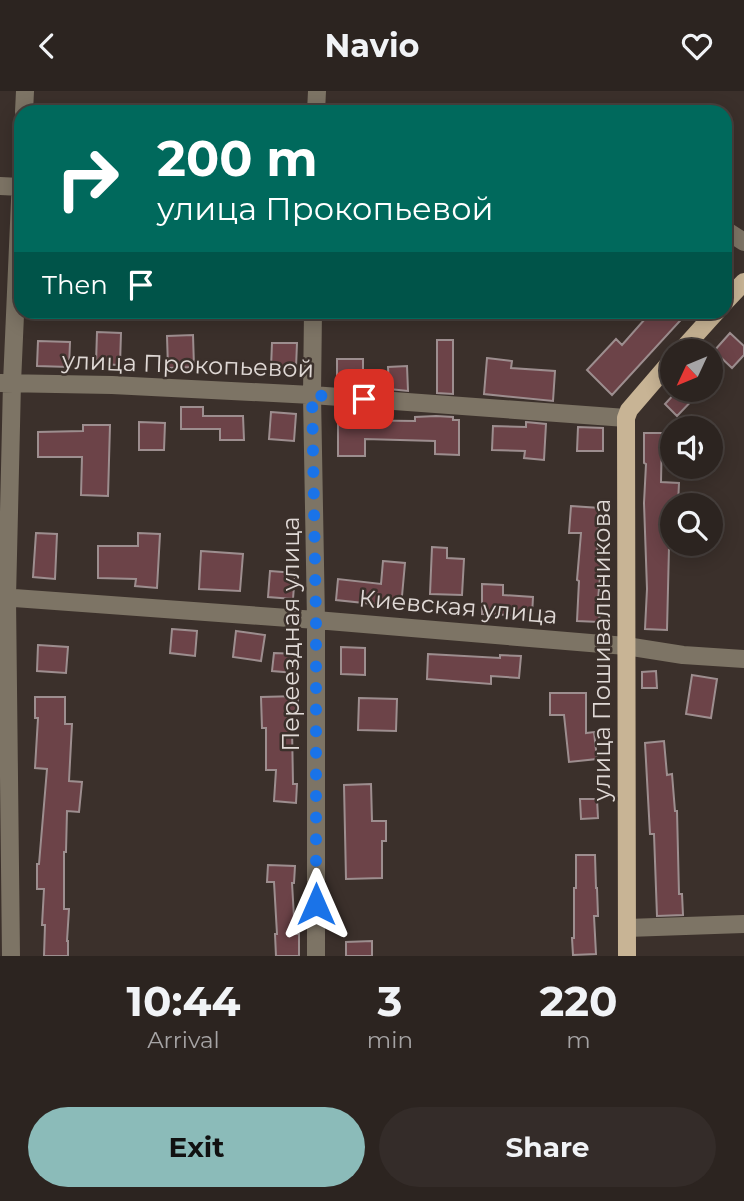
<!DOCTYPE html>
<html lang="en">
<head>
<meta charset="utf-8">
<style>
	body { margin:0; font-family:Montserrat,sans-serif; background:#342c29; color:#f1f3f6; height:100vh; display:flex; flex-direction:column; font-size:26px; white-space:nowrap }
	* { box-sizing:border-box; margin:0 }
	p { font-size:23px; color:#a6a4a5 }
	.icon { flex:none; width:38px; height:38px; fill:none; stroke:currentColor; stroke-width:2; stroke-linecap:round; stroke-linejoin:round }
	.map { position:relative; height:865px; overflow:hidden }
	.side { display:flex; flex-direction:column; background:#2c2420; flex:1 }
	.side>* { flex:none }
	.guide { position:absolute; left:14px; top:14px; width:718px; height:214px; border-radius:21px; box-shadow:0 4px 18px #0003,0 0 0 2px #48413e; background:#00695c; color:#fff; overflow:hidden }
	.needle { width:46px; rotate:226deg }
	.fabs { position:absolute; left:660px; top:248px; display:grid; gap:14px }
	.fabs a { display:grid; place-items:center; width:63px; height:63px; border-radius:50%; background:#2c2420; box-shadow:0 4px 18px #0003,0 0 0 2px #48413e; font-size:35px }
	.pin { position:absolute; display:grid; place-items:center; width:60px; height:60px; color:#fff; margin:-30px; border-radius:14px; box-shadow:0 4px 10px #0006 }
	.me { position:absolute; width:77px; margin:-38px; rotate:0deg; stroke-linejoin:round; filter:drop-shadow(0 0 5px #0008) }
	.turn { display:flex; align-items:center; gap:24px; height:147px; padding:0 28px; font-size:32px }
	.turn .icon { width:91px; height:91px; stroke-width:2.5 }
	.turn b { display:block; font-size:49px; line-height:60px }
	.then { display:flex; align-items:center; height:66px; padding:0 28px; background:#0003; gap:14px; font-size:26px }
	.eta { display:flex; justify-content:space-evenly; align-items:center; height:119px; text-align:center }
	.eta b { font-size:42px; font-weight:700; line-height:49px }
	.cta { display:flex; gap:14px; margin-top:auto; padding:14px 28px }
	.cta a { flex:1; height:80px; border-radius:42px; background:#8bbbb9; color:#111; font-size:28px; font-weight:700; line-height:80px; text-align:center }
	.cta a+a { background:#342c29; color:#f1f3f6 }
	header { display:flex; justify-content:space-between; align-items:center; height:91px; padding:0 28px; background:#2c2420; font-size:32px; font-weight:700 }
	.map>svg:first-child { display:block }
	.building { fill:#6c4348; stroke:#9d8e8f; stroke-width:2 }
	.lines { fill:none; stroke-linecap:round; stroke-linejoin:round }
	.minor { stroke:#7d7465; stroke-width:18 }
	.major { stroke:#c8b495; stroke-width:18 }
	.route { stroke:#1a73e8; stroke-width:12; stroke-dasharray:0 21.6 }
	.labels { text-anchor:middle; stroke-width:5; stroke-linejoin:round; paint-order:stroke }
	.street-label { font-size:24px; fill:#e0d9d6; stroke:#3b302b }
</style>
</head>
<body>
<header><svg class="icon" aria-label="back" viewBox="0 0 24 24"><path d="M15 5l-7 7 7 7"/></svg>Navio<svg class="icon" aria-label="heart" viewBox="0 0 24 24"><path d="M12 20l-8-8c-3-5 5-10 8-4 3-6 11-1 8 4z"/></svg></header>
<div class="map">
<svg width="744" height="865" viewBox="0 0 744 865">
	<rect width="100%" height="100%" fill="#3b302b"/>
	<path class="building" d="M652 220H689L612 304 587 279 616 248 622 254Z
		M97 241 121 242 120 274 96 273Z
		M730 242 744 255V264L732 277 714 260Z
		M193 244 194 276 168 277 167 245Z
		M437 249H453V303L437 302Z
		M38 250 70 251 69 276 37 275Z
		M272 252H297L296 277H271Z
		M487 267 512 270 511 277 555 280 553 310 484 303Z
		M337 268H363V294H337Z
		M407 275 408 300 389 298 388 276Z
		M678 299H702L677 325 665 313Z
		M181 316H203V325H243L244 349H220V338H181Z
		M271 321 296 323 294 350 269 348Z
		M436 325 453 326V329H459V364L435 363V350L365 348V365H338V329L415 330V326Z
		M139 331 165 332 164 359H139Z
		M526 331 546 333 544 369 524 367 525 360 492 359 493 335 526 336Z
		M83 334H110L108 405 81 404 82 366H38V341L83 340Z
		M578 336 603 337V360H577Z
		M644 342H662L661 391 679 392 678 413H672V456H669L667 539 645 538 647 498 644 412 646 373 644 372Z
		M571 415 600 417 597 462H602L598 509H601L599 531 577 530 579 490 577 489 581 442H569Z
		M36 442 57 443 55 488 33 486Z
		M138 442 160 443 157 497 135 495 136 488 98 487V455H138Z
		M432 456 447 457V467L464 468 462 504 430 503Z
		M201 460 243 463 240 500 199 498Z
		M383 470 405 472 401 516 336 509 338 488 381 493Z
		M270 480 295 482 293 508 268 506Z
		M482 493 503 494V504L533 506 532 525 482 523Z
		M172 538 197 540 195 565 170 562Z
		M236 540 265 544 261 570 233 566Z
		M38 554 68 556 66 582 37 580Z
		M341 556 365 557V584L341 583Z
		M274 562 297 563 295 582 272 580Z
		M428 563 500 567V564L521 565 519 587 491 585V593L427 588Z
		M656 580 657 597H642V581Z
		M692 584 717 588 711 627 686 623Z
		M550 602H586V642L594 641 597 668 569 671 564 624H550Z
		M298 605V636H292L293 693H297L296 712 274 710 276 679H266V637H262L261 606Z
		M35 606H65V633H72L69 690 82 691 79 721 67 720 66 761H64V818H69L67 850H68V865H44L45 834H42L44 798H37V773H39L47 678 35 677 38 627H35Z
		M359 607 397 608 396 640 358 639Z
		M664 650 667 684 672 683 675 720H677L679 803H682L683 824 657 825 654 743H650L645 652Z
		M371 693 372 730H386V750H382V787L346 788 344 694Z
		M580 708H597L598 727 581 728Z
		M576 764H595L596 797H597L598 825H594L596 863 573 864 572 847H574V797H576Z
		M268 774 295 775 294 792H292L295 843H299V865H276L275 843H277L274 791H267Z
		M372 850V865H346V851Z"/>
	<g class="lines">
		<path class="minor" d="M24 21 25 0
			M316 21 317 0
			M0 95 21 96
			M724 138 744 151
			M313 220 312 304 316 529V865
			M0 292 112 294 312 304 626 327
			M0 506 316 529 626 555 683 564 744 568
			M627 837 744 833
			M11 865 7 507 12 292 21 87"/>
		<path class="major" d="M724 212 744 191
			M680 261 717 220
			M627 865 626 327 629 319 672 269"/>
	</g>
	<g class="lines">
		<path class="route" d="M316 813V529L312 304 364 308"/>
	</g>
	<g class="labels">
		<g class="street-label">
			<text transform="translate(188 274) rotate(2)" y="8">улица Прокопьевой</text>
			<text transform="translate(458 516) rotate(5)" y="8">Киевская улица</text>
			<text transform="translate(291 543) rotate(-90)" y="8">Переездная улица</text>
			<text transform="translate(602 559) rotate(-90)" y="8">улица Пошивальникова</text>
		</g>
	</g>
</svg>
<div class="fabs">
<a><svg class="needle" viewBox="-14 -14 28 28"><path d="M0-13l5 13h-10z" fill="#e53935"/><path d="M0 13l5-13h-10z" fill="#a6a4a5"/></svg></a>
<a><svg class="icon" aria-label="sound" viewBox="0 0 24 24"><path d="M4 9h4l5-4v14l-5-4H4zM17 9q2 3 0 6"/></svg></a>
<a><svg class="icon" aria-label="search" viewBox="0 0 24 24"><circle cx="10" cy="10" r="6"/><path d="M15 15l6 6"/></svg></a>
</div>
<div class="pin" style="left:364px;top:308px;background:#d93025"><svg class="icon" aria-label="arrive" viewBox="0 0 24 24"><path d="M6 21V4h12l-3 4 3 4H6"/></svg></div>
<svg class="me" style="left:316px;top:813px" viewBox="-20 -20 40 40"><path d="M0-17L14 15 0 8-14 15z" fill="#1a73e8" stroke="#fff" stroke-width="4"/></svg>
<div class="guide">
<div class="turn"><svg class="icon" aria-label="right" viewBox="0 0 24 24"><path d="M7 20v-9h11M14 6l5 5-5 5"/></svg><div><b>200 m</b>улица Прокопьевой</div></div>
<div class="then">Then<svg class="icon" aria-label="arrive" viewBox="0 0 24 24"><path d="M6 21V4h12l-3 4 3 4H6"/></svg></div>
</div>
</div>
<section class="side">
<div class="eta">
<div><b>10:44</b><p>Arrival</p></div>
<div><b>3</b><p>min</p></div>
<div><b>220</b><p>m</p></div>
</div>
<div class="cta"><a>Exit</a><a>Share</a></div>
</section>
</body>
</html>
